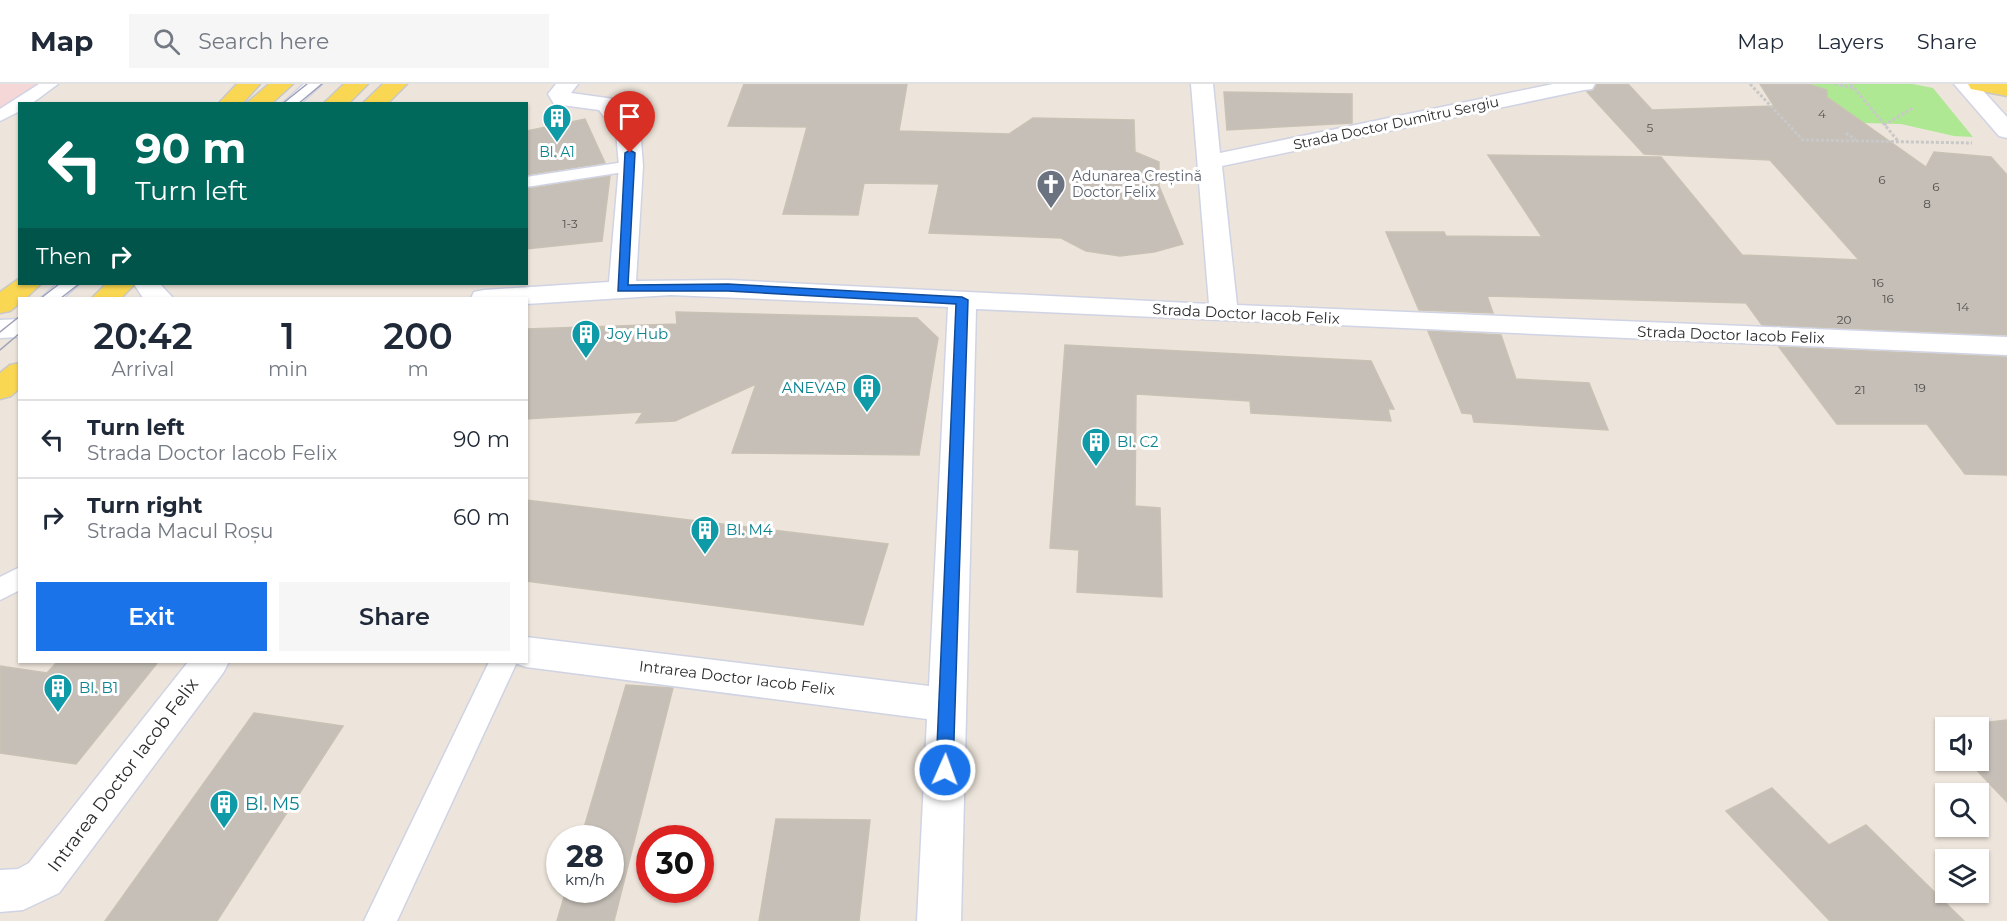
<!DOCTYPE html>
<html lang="en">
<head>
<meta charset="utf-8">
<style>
	body { margin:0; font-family:Montserrat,sans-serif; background:#f6f6f7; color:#1f2937; height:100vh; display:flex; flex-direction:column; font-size:22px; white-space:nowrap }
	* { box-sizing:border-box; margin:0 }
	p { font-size:20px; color:#747a83 }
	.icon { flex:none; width:33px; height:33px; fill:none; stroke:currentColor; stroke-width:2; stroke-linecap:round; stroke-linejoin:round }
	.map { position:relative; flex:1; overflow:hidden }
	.drawer { position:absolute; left:18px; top:213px; width:510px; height:366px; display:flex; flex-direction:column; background:#fff; border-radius:0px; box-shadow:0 2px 4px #0004 }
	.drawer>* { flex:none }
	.banner { position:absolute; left:18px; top:18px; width:510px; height:183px; border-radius:0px; box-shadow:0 2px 4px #0004; background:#00695c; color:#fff; overflow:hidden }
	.controls { position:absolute; left:1935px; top:633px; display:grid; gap:12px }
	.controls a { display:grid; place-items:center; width:54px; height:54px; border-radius:0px; background:#fff; box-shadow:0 2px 4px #0004; font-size:30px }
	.speed { position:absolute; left:546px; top:741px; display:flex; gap:12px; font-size:30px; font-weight:700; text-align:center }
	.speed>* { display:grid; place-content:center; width:78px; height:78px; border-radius:50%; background:#fff; box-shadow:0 2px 4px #0004; line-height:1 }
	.speed small { font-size:15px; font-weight:400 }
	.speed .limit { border:9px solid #d22; background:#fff; color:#111 }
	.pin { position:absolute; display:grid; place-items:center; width:51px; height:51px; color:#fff; margin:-62px -26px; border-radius:50% 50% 50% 0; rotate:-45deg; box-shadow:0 0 6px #0007 }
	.pin .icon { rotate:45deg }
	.me { position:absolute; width:66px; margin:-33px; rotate:2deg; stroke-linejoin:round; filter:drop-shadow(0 0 4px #0008) }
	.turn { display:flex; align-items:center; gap:21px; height:126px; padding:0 18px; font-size:27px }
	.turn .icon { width:78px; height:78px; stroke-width:2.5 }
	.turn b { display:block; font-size:42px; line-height:51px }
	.then { display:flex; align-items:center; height:57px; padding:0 18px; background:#0003; gap:12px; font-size:22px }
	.eta { display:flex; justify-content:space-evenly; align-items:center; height:102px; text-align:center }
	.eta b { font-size:36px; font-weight:600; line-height:42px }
	.button { display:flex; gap:12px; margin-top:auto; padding:12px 18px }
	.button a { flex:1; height:69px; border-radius:0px; background:#1a73e8; color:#fff; font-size:24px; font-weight:600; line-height:69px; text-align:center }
	.button a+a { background:#f6f6f7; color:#1f2937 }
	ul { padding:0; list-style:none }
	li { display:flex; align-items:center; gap:18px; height:78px; padding:0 18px; border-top:2px solid #e0e1e3 }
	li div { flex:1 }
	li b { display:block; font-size:22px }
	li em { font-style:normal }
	header { display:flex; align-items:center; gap:36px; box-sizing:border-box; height:84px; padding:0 30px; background:#fff; border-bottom:2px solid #e0e1e3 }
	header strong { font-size:28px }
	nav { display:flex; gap:33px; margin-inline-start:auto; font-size:21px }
	.search { width:420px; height:54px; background:#f6f6f7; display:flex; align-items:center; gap:15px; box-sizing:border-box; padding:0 21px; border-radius:0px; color:#747a83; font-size:22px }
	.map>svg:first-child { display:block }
	.medical { fill:#f5d7d8 }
	.green { fill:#aee893 }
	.building { fill:#c5bfb7; stroke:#c9c2b4; stroke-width:1.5 }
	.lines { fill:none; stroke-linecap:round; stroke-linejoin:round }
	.lane-casing { stroke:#d0d3e4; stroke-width:3 }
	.street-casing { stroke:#d0d3e4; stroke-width:3 }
	.secondary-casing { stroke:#d0d3e4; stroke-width:3 }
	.primary-casing { stroke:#c8c8c8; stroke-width:3 }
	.path { stroke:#c8c8c8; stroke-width:3; stroke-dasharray:3 2; stroke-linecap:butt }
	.lane { fill:#fff; fill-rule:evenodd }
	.street { fill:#fff; fill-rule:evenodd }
	.secondary { fill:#fff; fill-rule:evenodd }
	.primary { fill:#fad752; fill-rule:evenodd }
	.tram { stroke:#9da0b6; stroke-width:1.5 }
	.route { fill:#1a73e8; stroke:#114b97; stroke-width:1.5 }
	.labels { text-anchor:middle; stroke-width:6; stroke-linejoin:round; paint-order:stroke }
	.number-label { font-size:12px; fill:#514f4d }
	.far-street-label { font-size:14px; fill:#2a2a2a; stroke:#fff }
	.far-culture-label { font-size:14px; fill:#0d838f; stroke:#fff }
	.far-worship-label { font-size:14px; fill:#5b616d; stroke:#fff; text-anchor:start }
	.street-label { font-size:15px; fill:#2a2a2a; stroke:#fff }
	.culture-label { font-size:15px; fill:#0d838f; stroke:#fff; text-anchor:start }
	.near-street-label { font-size:18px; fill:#2a2a2a; stroke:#fff }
	.near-culture-label { font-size:18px; fill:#0d838f; stroke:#fff; text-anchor:start }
</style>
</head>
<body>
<header>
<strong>Map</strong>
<div class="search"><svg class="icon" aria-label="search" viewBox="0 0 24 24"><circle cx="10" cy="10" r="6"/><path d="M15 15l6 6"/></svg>Search here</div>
<nav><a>Map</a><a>Layers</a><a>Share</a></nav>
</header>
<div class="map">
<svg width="2007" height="837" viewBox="0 0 2007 837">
	<rect width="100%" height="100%" fill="#ede5db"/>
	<path class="medical" d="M0 0H40L0 26Z"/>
	<path class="green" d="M1808 0H1913L1933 4 1973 53 1954 52 1901 40 1863 39 1827 13V9L1821 4Z"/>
	<path class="building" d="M744 0H907L899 47 1009 50 1033 34 1134 36 1135 68 1159 78V102L1183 160 1154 168 1120 172 1086 167 1061 154 929 149 939 100 864 99 858 131 783 130 807 43 728 42Z
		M1597 0H1628L1652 26 1774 22 1760 0H1808L1827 6V13L1926 83 1934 68 1991 73 2007 91V251L1762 241 1746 219 1487 212 1493 229 1419 226 1386 148H1444L1446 152 1542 153 1488 71 1661 73 1742 171 1859 176 1770 76 1644 70 1587 8 1594 6Z
		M1224 8 1352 10V39L1227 46Z
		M585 35 605 79 526 91V47Z
		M610 92 602 157 526 165V105Z
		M676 228 917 234 938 254 919 371 732 369 756 300 675 337 636 339 643 328 526 335V245L677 240Z
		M1428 247 1501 251 1516 295 1589 299 1608 346 1474 338 1472 330 1462 329Z
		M1065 261 1371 277 1394 325H1388L1391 337 1251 329 1250 317 1136 310 1135 422 1160 424 1162 513 1077 508 1079 466 1050 464Z
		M1779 263 2007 273V391L1965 390 1927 340H1837Z
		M526 416 722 440 888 460 863 541 526 497Z
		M57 578H158L76 680 0 669V582L47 589Z
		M626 601 673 604 614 837H557L566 806H610V754H581Z
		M254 629 343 642 217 837H105Z
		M2007 636V718L1967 676H1978V644H1946V654L1936 644Z
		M1772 704 1829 761 1866 741 1964 837H1830L1726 727Z
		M776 735 870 736 859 837H759Z"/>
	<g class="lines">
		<g class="lane-casing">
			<path id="lane" d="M39 0H58L31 20H20V27L0 37V25Z
				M304 0H322L300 20H282Z
				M631 77 637 78 640 82 637 86 526 103V93Z
				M57 200H79L63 214H41Z
				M20 483V506L0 516V493Z
				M489 578H517L397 837H364Z"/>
		</g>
		<g class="street-casing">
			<path id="street" d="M556 0H578L571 9 614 15 638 47 641 56 643 82 636 197 728 196 1209 220 1191 0H1213L1220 69 1553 0H1595L1592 5 1584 6 1222 82 1237 221 2007 253V271L976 225 961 837H917L927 635 526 583 512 578H526V553L929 602 948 223 671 211 526 220V214H471L474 208 484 206 609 198 619 82 616 48 599 26 554 20 548 10Z
				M134 200H160L173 214H143Z
				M188 578H229L223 589 59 809 23 826 0 828V786L18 785 29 779Z"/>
		</g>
		<g class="secondary-casing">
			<path id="secondary" d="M1954 0H1977L2007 33V54L1999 52Z
				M20 235V253L0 254V236Z"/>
		</g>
		<g class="primary-casing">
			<path id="primary" d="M237 0H260L242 20H218Z
				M269 0H293L271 20H246Z
				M344 0H368L348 20H323Z
				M383 0H407L387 20H362Z
				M1968 0H2007V12L1971 5Z
				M20 194V200H41L26 214H20V219L10 227 0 229V208Z
				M106 200H135L121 214H92Z
				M20 279V304L11 312 0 315V289L10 281Z"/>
		</g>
		<path class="path" d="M1750 0 1803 56 1972 59
			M1835 0 1853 4
			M1851 0 1898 57
			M1884 41 1913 24
			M1846 49 1856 56"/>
		<use href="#lane" class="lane"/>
		<use href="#street" class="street"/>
		<use href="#secondary" class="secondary"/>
		<use href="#primary" class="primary"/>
		<path class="tram" d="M282 20 307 0
			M298 20 322 0
			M41 214 59 200
			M61 214 79 200
			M0 248 20 232
			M0 266 20 249"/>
	</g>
	<path class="route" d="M630 66 635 69 628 201 728 200 962 213 968 216 953 686 951 691 945 693 939 691 936 686 956 220 728 207H618L625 69Z"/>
	<defs>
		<g id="building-pin" transform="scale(1.5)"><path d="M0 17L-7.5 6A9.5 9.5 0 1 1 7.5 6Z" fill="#0f9aa8" stroke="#fff"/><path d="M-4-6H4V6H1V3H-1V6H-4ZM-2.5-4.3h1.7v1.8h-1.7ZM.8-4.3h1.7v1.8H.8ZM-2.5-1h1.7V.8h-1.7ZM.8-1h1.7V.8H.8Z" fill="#fff"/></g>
		<g id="church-pin" transform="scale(1.5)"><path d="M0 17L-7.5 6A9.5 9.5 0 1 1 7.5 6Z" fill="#6b7280" stroke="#fff"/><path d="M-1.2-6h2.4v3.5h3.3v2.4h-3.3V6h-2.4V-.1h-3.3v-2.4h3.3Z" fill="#fff"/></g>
	</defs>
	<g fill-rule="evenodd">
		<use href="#building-pin" x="557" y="34"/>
		<use href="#church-pin" x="1051" y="100"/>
		<use href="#building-pin" x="586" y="250"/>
		<use href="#building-pin" x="867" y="304"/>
		<use href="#building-pin" x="1096" y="358"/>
		<use href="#building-pin" x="705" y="446"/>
		<use href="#building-pin" x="58" y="604"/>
		<use href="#building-pin" x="224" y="720"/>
	</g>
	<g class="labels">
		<g class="number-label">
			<text x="1822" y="34">4</text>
			<text x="1650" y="48">5</text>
			<text x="1882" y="100">6</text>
			<text x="1936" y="107">6</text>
			<text x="1927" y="124">8</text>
			<text x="570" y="144">1-3</text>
			<text x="1878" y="203">16</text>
			<text x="1888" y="219">16</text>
			<text x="1963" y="227">14</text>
			<text x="1844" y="240">20</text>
			<text x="1920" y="308">19</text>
			<text x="1860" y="310">21</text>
		</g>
		<g class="far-street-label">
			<text transform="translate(1396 39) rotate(-12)" y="5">Strada Doctor Dumitru Sergiu</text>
		</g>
		<g class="far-culture-label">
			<text x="557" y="73">Bl. A1</text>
		</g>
		<g class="far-worship-label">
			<text x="1072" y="97">Adunarea Creștină<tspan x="1072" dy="16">Doctor Felix</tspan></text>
		</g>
		<g class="street-label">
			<text transform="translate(1246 230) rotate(3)" y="5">Strada Doctor Iacob Felix</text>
			<text transform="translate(1731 251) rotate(2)" y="5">Strada Doctor Iacob Felix</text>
			<text transform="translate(737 594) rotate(7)" y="5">Intrarea Doctor Iacob Felix</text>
		</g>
		<g class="culture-label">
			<text x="607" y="255">Joy Hub</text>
			<text x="846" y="309" text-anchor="end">ANEVAR</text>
			<text x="1117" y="363">Bl. C2</text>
			<text x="726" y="451">Bl. M4</text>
			<text x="79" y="609">Bl. B1</text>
		</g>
		<g class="near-street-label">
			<text transform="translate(123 691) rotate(-53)" y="6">Intrarea Doctor Iacob Felix</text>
		</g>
		<g class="near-culture-label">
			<text x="245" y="726">Bl. M5</text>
		</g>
	</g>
</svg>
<div class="controls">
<a><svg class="icon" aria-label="sound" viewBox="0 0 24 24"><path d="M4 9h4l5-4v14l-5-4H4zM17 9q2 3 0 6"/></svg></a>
<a><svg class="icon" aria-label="search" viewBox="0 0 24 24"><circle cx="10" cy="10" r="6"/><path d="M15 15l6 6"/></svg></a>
<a><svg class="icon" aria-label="layers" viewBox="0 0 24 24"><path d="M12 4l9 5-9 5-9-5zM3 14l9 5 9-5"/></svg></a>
</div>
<div class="speed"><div>28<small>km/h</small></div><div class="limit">30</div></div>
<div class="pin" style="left:630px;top:69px;background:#d93025"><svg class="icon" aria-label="arrive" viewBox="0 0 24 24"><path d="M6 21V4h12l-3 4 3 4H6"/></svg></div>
<svg class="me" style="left:945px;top:686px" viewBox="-20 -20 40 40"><circle r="17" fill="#1a73e8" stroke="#fff" stroke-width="3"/><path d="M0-11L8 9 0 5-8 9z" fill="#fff"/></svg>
<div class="banner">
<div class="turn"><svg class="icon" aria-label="left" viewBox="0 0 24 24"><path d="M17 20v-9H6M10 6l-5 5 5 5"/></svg><div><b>90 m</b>Turn left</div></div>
<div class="then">Then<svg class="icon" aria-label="right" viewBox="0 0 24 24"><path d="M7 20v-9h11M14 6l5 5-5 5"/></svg></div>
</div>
<section class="drawer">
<div class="eta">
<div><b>20:42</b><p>Arrival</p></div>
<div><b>1</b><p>min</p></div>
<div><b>200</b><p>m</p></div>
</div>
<ul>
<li><svg class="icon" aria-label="left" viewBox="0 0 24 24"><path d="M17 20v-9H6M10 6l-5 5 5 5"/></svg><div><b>Turn left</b><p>Strada Doctor Iacob Felix</p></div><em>90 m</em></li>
<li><svg class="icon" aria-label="right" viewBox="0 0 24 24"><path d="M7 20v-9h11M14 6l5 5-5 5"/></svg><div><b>Turn right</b><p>Strada Macul Roșu</p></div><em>60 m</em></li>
</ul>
<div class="button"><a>Exit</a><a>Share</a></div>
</section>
</div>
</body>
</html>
